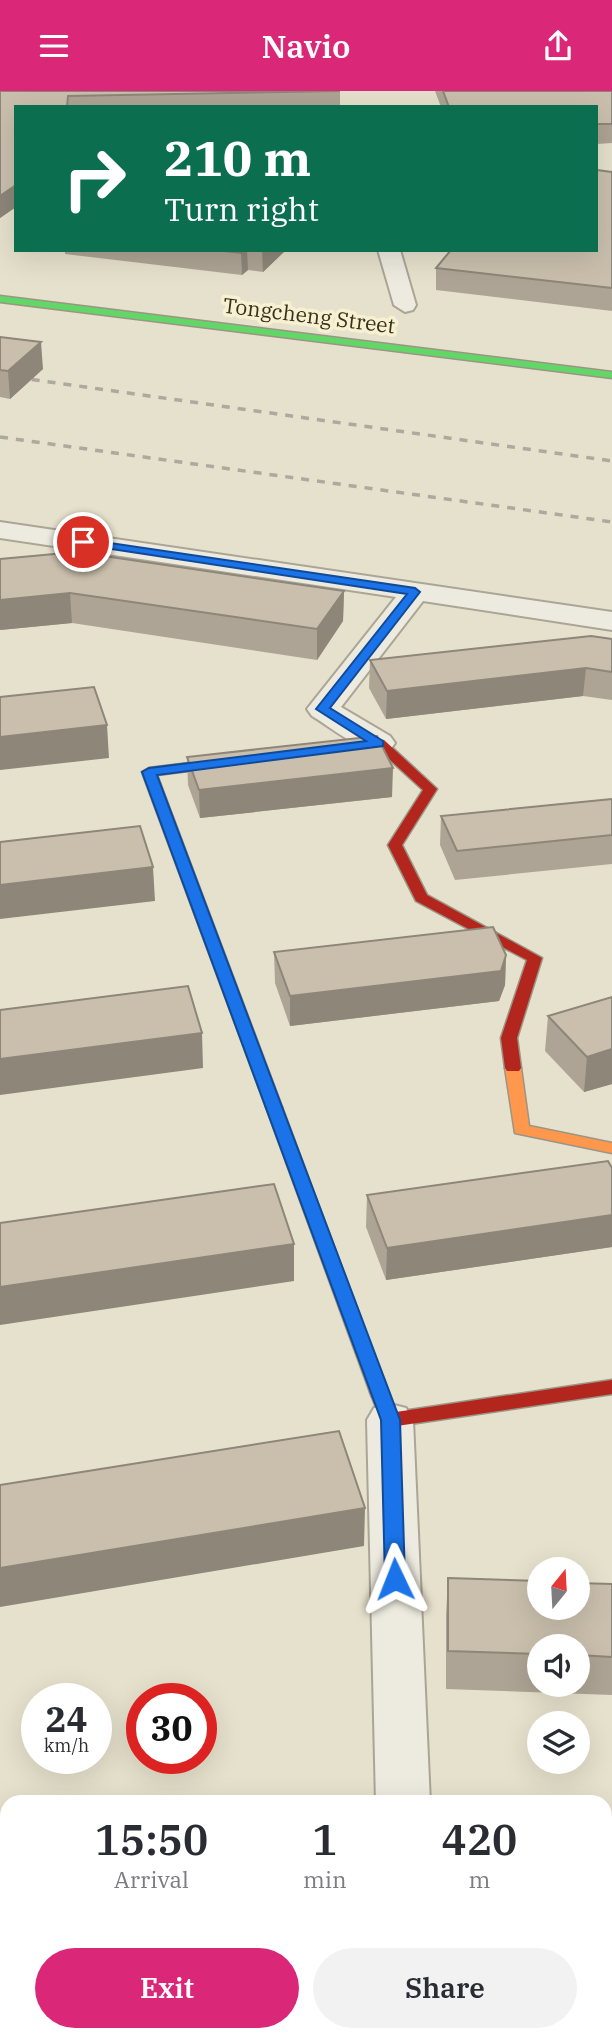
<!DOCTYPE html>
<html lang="en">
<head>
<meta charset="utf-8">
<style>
	body { margin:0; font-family:"IBM Plex Serif",serif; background:#f2f2f3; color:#2b2b33; height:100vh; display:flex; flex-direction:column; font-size:26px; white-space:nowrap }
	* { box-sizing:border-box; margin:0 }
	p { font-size:23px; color:#7c7c81 }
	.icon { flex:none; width:38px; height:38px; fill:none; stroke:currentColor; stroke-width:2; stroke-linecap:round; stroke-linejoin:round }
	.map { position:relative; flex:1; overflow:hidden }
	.side { position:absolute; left:0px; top:1704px; width:612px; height:247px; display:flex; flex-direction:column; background:#fff; border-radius:21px 21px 0 0; box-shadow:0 7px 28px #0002 }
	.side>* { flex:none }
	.banner { position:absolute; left:14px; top:14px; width:584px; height:147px; border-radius:0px; box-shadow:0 7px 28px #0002; background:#0b6e4f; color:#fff; overflow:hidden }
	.needle { width:46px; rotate:18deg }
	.controls { position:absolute; left:527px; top:1466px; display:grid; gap:14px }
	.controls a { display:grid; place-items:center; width:63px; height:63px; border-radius:50%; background:#fff; box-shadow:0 7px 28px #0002; font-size:35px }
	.speed { position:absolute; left:21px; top:1592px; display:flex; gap:14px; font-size:35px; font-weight:700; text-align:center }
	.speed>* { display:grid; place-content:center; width:91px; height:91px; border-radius:50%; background:#fff; box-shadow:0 7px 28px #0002; line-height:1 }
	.speed small { font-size:18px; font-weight:400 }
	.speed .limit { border:10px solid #d22; background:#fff; color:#111 }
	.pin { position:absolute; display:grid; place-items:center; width:60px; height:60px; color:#fff; margin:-30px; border:4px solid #fff; border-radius:50%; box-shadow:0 2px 7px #0007 }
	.me { position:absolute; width:77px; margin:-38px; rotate:358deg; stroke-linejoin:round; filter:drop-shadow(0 0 5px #0008) }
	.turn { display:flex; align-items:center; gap:24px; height:147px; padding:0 35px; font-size:32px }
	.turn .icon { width:91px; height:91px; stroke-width:2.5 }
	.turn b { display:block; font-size:49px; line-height:60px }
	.eta { display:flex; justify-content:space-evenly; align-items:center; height:119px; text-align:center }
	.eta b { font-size:42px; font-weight:600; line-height:49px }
	.cta { display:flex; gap:14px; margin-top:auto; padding:14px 35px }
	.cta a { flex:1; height:80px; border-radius:42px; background:#db2777; color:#fff; font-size:28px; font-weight:600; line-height:80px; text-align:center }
	.cta a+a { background:#f2f2f3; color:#2b2b33 }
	header { display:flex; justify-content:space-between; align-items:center; height:91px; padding:0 35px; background:#db2777; color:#fff; font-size:32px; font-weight:600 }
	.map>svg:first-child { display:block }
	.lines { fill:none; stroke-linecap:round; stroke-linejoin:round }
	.street-casing { stroke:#aba596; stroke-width:4 }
	.fast-casing { stroke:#9a9585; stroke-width:3 }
	.slow-casing { stroke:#9a9585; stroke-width:3 }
	.jam-casing { stroke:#9a9585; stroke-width:3 }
	.street { fill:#edeadf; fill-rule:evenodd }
	.fast { fill:#63d668; fill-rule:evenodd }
	.slow { fill:#ff974d; fill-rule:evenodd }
	.jam { fill:#b3261e; fill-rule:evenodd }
	.rail { stroke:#aca99f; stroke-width:3.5; stroke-dasharray:8 8; stroke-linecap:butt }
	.wall { fill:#aea495; fill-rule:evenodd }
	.shaded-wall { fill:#8d8679 }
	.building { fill:#cabfad; stroke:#8d8679; stroke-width:2 }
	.route { fill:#1a73e8; stroke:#114b97; stroke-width:2 }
	.labels { text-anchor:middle; stroke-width:7; stroke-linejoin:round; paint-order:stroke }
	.far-street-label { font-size:21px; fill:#3a2f1d; stroke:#f7f1d2 }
</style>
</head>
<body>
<header><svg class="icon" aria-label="menu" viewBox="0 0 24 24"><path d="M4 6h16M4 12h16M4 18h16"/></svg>Navio<svg class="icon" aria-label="share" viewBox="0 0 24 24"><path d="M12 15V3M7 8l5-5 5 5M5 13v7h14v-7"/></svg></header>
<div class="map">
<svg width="612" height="1950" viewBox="0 0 612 1950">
	<rect width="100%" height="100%" fill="#e6e1cc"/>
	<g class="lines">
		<g class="street-casing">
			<path id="street" d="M378 159H400L416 214 413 219 405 221 394 214Z
				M0 431 612 521V539L423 510 341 616 390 645 395 652 390 659C363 665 334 638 312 625L307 618 396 506 0 447Z
				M390 1313 406 1317 413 1329 430 1712H376L367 1329 374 1317Z"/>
		</g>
		<g class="fast-casing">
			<path id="fast" d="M0 205 612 281V287L0 211Z
				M0 1794H7V1814H0Z"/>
		</g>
		<g class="slow-casing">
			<path id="slow" d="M513 972 521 977 529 1035 612 1052V1062L515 1042 505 977Z
				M274 1011 282 1016 388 1301 386 1306H372L370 1301 266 1016Z
				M0 1737 7 1738V1758L0 1757Z"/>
		</g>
		<g class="jam-casing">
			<path id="jam" d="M379 648 384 649 437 698 402 754 427 804 542 867 517 947 521 977 519 980H507L505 977 501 947 527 869 416 810 388 754 423 699 376 656 332 662 325 658 332 654Z
				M238 666 245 670 243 673 157 684 282 1016 274 1021 266 1016 142 681 149 677Z
				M612 1289V1303L390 1336 383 1334 370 1301 372 1296H386L396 1321Z
				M612 1758V1778H606V1759Z
				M606 1817H612V1837H606Z"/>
		</g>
		<use href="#street" class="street"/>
		<use href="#fast" class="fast"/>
		<use href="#slow" class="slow"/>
		<use href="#jam" class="jam"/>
		<path class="rail" d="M0 284 612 370
			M0 346 612 431"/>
	</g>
	<path class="wall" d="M0 0H340V16H16V116L0 127Z
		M435 0H612V52L597 53V16H441Z
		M612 81V220L436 199V177Z
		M65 159H286L263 181 248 179 242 184 65 163Z
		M0 246 43 278 10 308 0 306Z
		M0 468 344 500 343 530 317 569 72 532 0 539Z
		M612 548V609L583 605 386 628 369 597 370 569Z
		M187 666 392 706 200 727 188 694Z
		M612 708V773L455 789 440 754 441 725Z
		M274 861 506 864 505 894 499 910 290 935 275 892Z
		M612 906V993L584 1001 545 960 548 925Z
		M612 1077V1156L386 1189 366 1136 367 1104Z
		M448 1487 612 1493V1604L446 1598V1525ZM539 1556H578V1594H539Z"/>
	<path class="shaded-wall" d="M16 94V116L0 127V105Z
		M245 159H247L248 179 242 184 241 162Z
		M262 159H286L263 181Z
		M41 251 43 278 10 308 8 280Z
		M344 500 343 530 317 569V538Z
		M70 502 72 532 0 539V509Z
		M586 577 583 605 386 628 387 600Z
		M107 634 109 667 0 679V646Z
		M393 677 392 706 200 727 199 699Z
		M153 776 155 810 0 828V794Z
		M506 864 505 894 499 910 290 935V905Z
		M202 942 203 977 0 1004V968Z
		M612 958V993L584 1001 587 966Z
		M612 1124V1156L386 1189 387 1157Z
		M294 1153V1190L0 1234V1196Z
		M365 1417 364 1455 0 1516V1477Z"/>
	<path class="building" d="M0 0H340L68 5 67 16H16V94L0 105Z
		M443 0H612V33H597V16H449Z
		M597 79 612 81V197L436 177 451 159H597Z
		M215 159H245L241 162Z
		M0 246 41 251 8 280 0 279Z
		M76 461 344 500 317 538 70 502 0 509V468Z
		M591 545 612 548V581L586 577 387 600 370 569Z
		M94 596 107 634 0 646V606Z
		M377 645 393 677 199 699 187 666Z
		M612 708V744L457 760 441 725Z
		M140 735 153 776 0 794V751Z
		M493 836 506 864 501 880 290 905 274 861Z
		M188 895 202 942 0 968V919Z
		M612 906V958L587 966 548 925Z
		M608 1070 612 1077V1124L387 1157 367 1104Z
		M274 1093 294 1153 0 1196V1132Z
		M339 1340 365 1417 0 1477V1394Z
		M448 1487 539 1490V1517H578V1492L612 1493V1566L578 1564V1556H539V1563L448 1560Z
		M220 1945V1950H147Z"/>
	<path class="route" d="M83 448 415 497 420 501 330 617 383 650V655L157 684 400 1329 405 1488 403 1493H388L385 1488 381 1329 142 681 149 677 366 650 316 618 407 503 79 453 77 451Z"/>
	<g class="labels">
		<g class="far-street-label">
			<text transform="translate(309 225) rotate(7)" y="7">Tongcheng Street</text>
		</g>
	</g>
</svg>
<div class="controls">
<a><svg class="needle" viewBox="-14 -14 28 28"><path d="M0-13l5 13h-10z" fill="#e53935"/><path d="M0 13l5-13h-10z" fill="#7c7c81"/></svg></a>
<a><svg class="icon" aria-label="sound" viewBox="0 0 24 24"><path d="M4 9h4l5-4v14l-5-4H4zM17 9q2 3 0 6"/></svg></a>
<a><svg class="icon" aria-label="layers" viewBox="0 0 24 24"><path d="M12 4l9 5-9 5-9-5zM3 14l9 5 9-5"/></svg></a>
</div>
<div class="speed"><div>24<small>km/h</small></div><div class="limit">30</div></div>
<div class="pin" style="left:83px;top:451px;background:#d93025"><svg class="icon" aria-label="arrive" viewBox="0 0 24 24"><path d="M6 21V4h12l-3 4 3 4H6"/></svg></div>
<svg class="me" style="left:395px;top:1488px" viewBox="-20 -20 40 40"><path d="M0-17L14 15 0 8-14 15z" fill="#1a73e8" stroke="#fff" stroke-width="4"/></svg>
<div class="banner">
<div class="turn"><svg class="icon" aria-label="right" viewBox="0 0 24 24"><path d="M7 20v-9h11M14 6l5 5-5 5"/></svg><div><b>210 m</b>Turn right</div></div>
</div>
<section class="side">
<div class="eta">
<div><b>15:50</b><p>Arrival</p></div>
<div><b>1</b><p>min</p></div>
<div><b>420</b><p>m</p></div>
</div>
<div class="cta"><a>Exit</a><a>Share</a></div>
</section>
</div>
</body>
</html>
